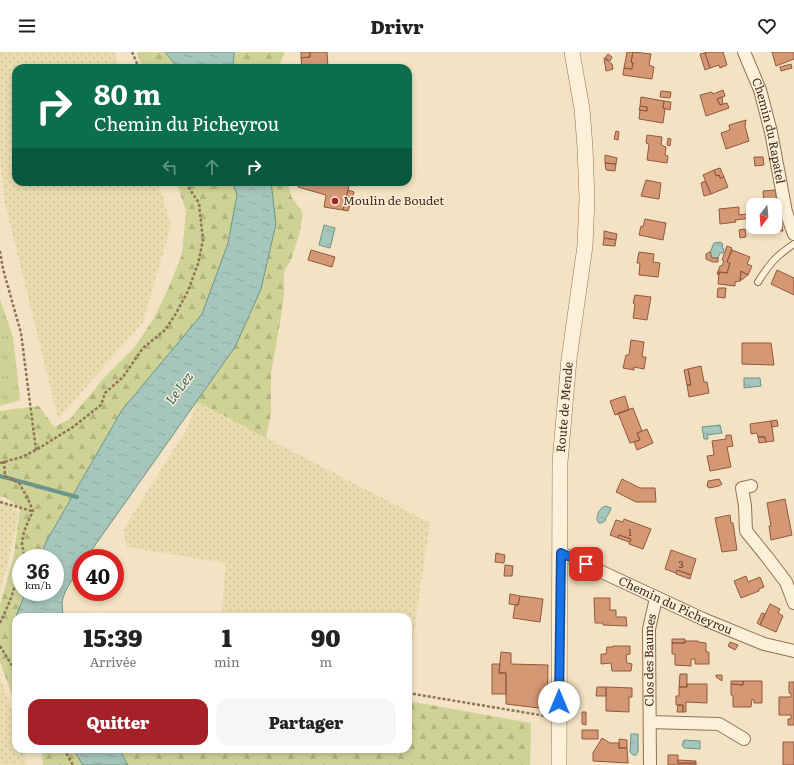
<!DOCTYPE html>
<html lang="fr">
<head>
<meta charset="utf-8">
<style>
	body { margin:0; font-family:Literata,serif; background:#f6f6f6; color:#222; height:100vh; display:flex; flex-direction:column; font-size:15px; white-space:nowrap }
	* { box-sizing:border-box; margin:0 }
	p { font-size:13px; color:#767676 }
	.icon { flex:none; width:22px; height:22px; fill:none; stroke:currentColor; stroke-width:2; stroke-linecap:round; stroke-linejoin:round }
	.map { position:relative; flex:1; overflow:hidden }
	.panel { position:absolute; left:12px; top:561px; width:400px; height:140px; display:flex; flex-direction:column; background:#fff; border-radius:12px; box-shadow:0 2px 6px #0003 }
	.panel>* { flex:none }
	.guide { position:absolute; left:12px; top:12px; width:400px; height:122px; border-radius:12px; box-shadow:0 2px 6px #0003; background:#0b6e4f; color:#fff; overflow:hidden }
	.needle { width:26px; rotate:196deg }
	.controls { position:absolute; left:746px; top:146px; display:grid; gap:8px }
	.controls a { display:grid; place-items:center; width:36px; height:36px; border-radius:8px; background:#fff; box-shadow:0 2px 6px #0003; font-size:20px }
	.speed { position:absolute; left:12px; top:497px; display:flex; gap:8px; font-size:20px; font-weight:700; text-align:center }
	.speed>* { display:grid; place-content:center; width:52px; height:52px; border-radius:50%; background:#fff; box-shadow:0 2px 6px #0003; line-height:1 }
	.speed small { font-size:10px; font-weight:400 }
	.speed .limit { border:6px solid #d22; background:#fff; color:#111 }
	.pin { position:absolute; display:grid; place-items:center; width:34px; height:34px; color:#fff; margin:-17px; border-radius:8px; box-shadow:0 2px 6px #0006 }
	.me { position:absolute; width:44px; margin:-22px; rotate:0deg; stroke-linejoin:round; filter:drop-shadow(0 0 3px #0008) }
	.turn { display:flex; align-items:center; gap:14px; height:84px; padding:0 16px; font-size:18px }
	.turn .icon { width:52px; height:52px; stroke-width:2.5 }
	.turn b { display:block; font-size:28px; line-height:34px }
	.lanes { display:flex; align-items:center; height:38px; padding:0 16px; background:#0003; justify-content:center; gap:20px; direction:ltr }
	.lanes .off { opacity:.35 }
	.eta { display:flex; justify-content:space-evenly; align-items:center; height:68px; text-align:center }
	.eta b { font-size:24px; font-weight:800; line-height:28px }
	.primary-button { display:flex; gap:8px; margin-top:auto; padding:8px 16px }
	.primary-button a { flex:1; height:46px; border-radius:12px; background:#a62027; color:#fff; font-size:16px; font-weight:800; line-height:46px; text-align:center }
	.primary-button a+a { background:#f6f6f6; color:#222 }
	header { display:flex; justify-content:space-between; align-items:center; height:52px; padding:0 16px; background:#fff; font-size:18px; font-weight:800 }
	.map>svg:first-child { display:block }
	.farmland { fill:url(#farmland-dots) }
	.grass { fill:url(#grass-tufts) }
	.forest { fill:url(#forest-firs) }
	.water { fill:url(#water-ripples); stroke:#6b9589 }
	.lines { fill:none; stroke-linecap:round; stroke-linejoin:round }
	.stream { stroke:#6b9589; stroke-width:4 }
	.building { fill:#d59875; stroke:#92593a }
	.service-casing { stroke:#907357; stroke-width:8 }
	.minor-casing { stroke:#907357; stroke-width:14 }
	.tertiary-casing { stroke:#907357; stroke-width:16 }
	.path { stroke:#907357; stroke-width:2.5; stroke-dasharray:3 2; stroke-linecap:butt }
	.service { stroke:#fcf0d8; stroke-width:6 }
	.minor { stroke:#fcf0d8; stroke-width:12 }
	.tertiary { stroke:#fcf0d8; stroke-width:15 }
	.route-casing { stroke:#114b97; stroke-width:10 }
	.route { stroke:#1a73e8; stroke-width:7 }
	.poi-dot { fill:#a62027; stroke:#f9edd4; stroke-width:1.5 }
	.labels { text-anchor:middle; stroke-width:3; stroke-linejoin:round; paint-order:stroke }
	.number-label { font-size:10px; fill:#644633 }
	.street-label { font-size:12px; fill:#3e2b1d; stroke:#f9edd4 }
	.poi-label { font-size:12px; fill:#3e2b1d; stroke:#f9edd4; text-anchor:start }
	.water-label { font-size:13px; font-style:italic; fill:#2b5f59; stroke:#f9edd4 }
</style>
</head>
<body>
<header><svg class="icon" aria-label="menu" viewBox="0 0 24 24"><path d="M4 6h16M4 12h16M4 18h16"/></svg>Drivr<svg class="icon" aria-label="heart" viewBox="0 0 24 24"><path d="M12 20l-8-8c-3-5 5-10 8-4 3-6 11-1 8 4z"/></svg></header>
<div class="map">
<svg width="794" height="713" viewBox="0 0 794 713">
	<defs>
		<pattern id="farmland-dots" width="8" height="8" patternUnits="userSpaceOnUse"><rect width="8" height="8" fill="#e9ddaf"/><path d="M2 2h.1M6 6h.1" fill="none" stroke="#c9be96" stroke-width="1.8" stroke-linecap="round"/></pattern>
		<pattern id="grass-tufts" width="24" height="20" patternUnits="userSpaceOnUse"><rect width="24" height="20" fill="#ced395"/><path d="M3 7l-1-3M5 7V3M7 7l1-3M15 17l-1-3M17 17v-4M19 17l1-3" fill="none" stroke="#b2b580"/></pattern>
		<pattern id="forest-firs" width="22" height="20" patternUnits="userSpaceOnUse"><rect width="22" height="20" fill="#ced395"/><path d="M5 1l3.5 6h-7zM16 11l3.5 6h-7z" fill="#b2b580"/></pattern>
		<pattern id="water-ripples" width="26" height="14" patternUnits="userSpaceOnUse"><rect width="26" height="14" fill="#a6c5bb"/><path d="M2 4q2-2 4 0t4 0M15 11q2-2 4 0t4 0" fill="none" stroke="#90a9a0"/></pattern>
	</defs>
	<rect width="100%" height="100%" fill="#f3e2c3"/>
	<path class="farmland" d="M0 0H114L120 16H16V130H158L171 174 143 270 58 367 4 147 0 104Z
		M196 349 430 471 408 619V565H221L226 511 127 495 123 478 188 375Z
		M0 449 6 450 19 460 9 507 0 539Z
		M0 625 16 668V697H23L27 713H0Z"/>
	<path class="grass" d="M0 247 13 285 20 348 0 354Z"/>
	<path class="forest" d="M137 0H165L178 16H142Z
		M234 0H285L278 16H233Z
		M177 130H233L237 143 228 191 202 262 122 358 46 490 40 506H21V540H26C19 557 9 575 16 593V653L0 610V553L14 503 20 456 5 445H0V359L39 354 54 375 70 367 103 327 134 296 153 268 169 235 182 202 186 160Z
		M271 130H288L291 144 303 161 299 183 291 208 284 220V243L281 265 271 321V361L266 386 196 349 235 295 261 237 276 172Z
		M408 649 531 671 530 713H43L41 697H408Z"/>
	<path class="water" d="M165 0H234L233 16H178Z
		M233 130H271L276 172 261 237 235 295 86 506H81C81 521 67 531 63 546 61 551 63 559 63 565H16V593C9 575 19 557 26 540H55V506H40L46 490 122 358 202 262 228 191 237 143Z
		M324 173 335 176 330 196 319 193Z
		M720 190 723 192 722 196 724 197 723 201H720L718 206H712L710 200 714 191Z
		M744 326H760L761 334 744 336Z
		M720 373 722 381 707 383 708 387H704L702 375Z
		M606 454 611 456C610 461 606 464 605 469L601 471H599L597 468C597 462 599 456 606 454Z
		M631 682H638V700L636 703H633L630 700Z
		M684 688 700 689V697L684 696 682 693Z
		M73 697H119L128 713H83Z"/>
	<g class="lines">
		<path class="stream" d="M0 424 77 445"/>
	</g>
	<path class="building" d="M301 0H310V5L301 6Z
		M310 0H327L328 16H302L301 6 310 5Z
		M627 0H633L631 10 633 11 632 17 624 16Z
		M633 0 651 2 649 13 654 15 652 27 623 23 624 16 632 17 633 11 631 10Z
		M706 0H723L727 13 720 16 719 13 710 16 705 1Z
		M772 0H794V7L776 14Z
		M705 1 710 16 705 18 700 2Z
		M608 2 612 5 610 9 605 6Z
		M604 6 612 12 613 17 606 19Z
		M791 12 792 16 781 19 780 15Z
		M723 38 725 44 717 47 720 53 727 51 729 56 706 64 700 43 712 40 713 42Z
		M661 39 671 40 670 46 660 45Z
		M641 45 664 49 663 56 665 57 663 71 639 67 640 58 647 59V55L640 54Z
		M722 45 723 52 720 53 717 47Z
		M664 49 671 50 670 58 663 56Z
		M640 54 647 55V59L639 58Z
		M746 68 745 74 749 89 726 97 721 81 730 78 729 73Z
		M616 79 619 80 618 88 614 87Z
		M647 83 662 85 661 93 666 95 665 103 668 104 667 111 647 108 649 92 646 91Z
		M668 86 671 87 670 94 667 93Z
		M605 103 617 106 616 112 605 111Z
		M754 105H763L764 113 755 114Z
		M605 111 616 112 615 119 606 118Z
		M720 116 724 125 720 126 719 123 716 124 714 118Z
		M714 118 716 124 719 123 720 126 724 125 728 135 711 142 703 123Z
		M646 128 661 131 659 147 641 144Z
		M705 129 711 142 704 144 701 131Z
		M299 130H350L343 158 324 155 326 143 298 135Z
		M348 138 354 140 348 159 343 158Z
		M775 138 783 179H765V175H775V153H764L763 139Z
		M739 155V163L753 161V166L735 168 736 170 720 172 719 157Z
		M645 167 666 171 663 188 639 183 641 174 643 175Z
		M745 177 746 185 740 186 739 178Z
		M604 179 617 182 616 188 604 186Z
		M604 186 616 188 615 194 603 193Z
		M727 194 732 196 727 210 730 211 727 221 719 220V223L717 222 720 214H722L724 209 722 208Z
		M311 198 335 205 332 215 308 208Z
		M732 198 750 205 747 212 752 214 748 223 741 219 740 229 735 230V234L718 232 719 220 727 221 730 211 727 210Z
		M639 200 654 202 653 210 660 211 658 225 639 223 640 211H637Z
		M710 200 712 206H718V210H713L706 207V202Z
		M777 218 794 226V243L771 232Z
		M741 219 748 223 740 229Z
		M718 236H726L725 246 717 245Z
		M635 243 651 245 647 268 633 266 635 252 633 251Z
		M631 288 644 290 642 305H646L644 317 634 315V318L623 316 626 303H629Z
		M742 291H771L774 313 742 312Z
		M701 314 704 330H707L709 341 689 345 687 333H691L688 317Z
		M688 317 691 333H687L684 318Z
		M625 344 629 358 615 363 610 349Z
		M633 356 642 379 637 381 640 388 630 391 618 361Z
		M777 368 778 374 772 375 771 369Z
		M771 369 774 389 766 390 765 385H758L757 381 751 382 750 372Z
		M647 377 653 391 637 398 634 390 640 388 637 381Z
		M726 383H731L733 394 727 395 731 415 710 419 707 404 714 403 712 389 726 387Z
		M758 385H765L766 390 759 391Z
		M622 427 640 436H655L656 450H636L616 440Z
		M719 427 722 432 719 434 709 436 707 434 708 429Z
		M785 447 792 483 771 488 769 474H771L767 451Z
		M730 463 731 471H733L737 498 722 500 715 466Z
		M624 467 651 477 643 497 629 492 631 487 619 483 618 486 610 483 616 468 623 470Z
		M619 483 631 487 629 490 618 486Z
		M671 498 696 507 691 523 677 518 676 521 665 517Z
		M496 501 505 503 504 511 495 510Z
		M505 513 513 514 512 524H504Z
		M677 518 691 523 690 527 676 522Z
		M746 524 748 530 760 525 764 535 759 537V539L741 546 734 529Z
		M510 542 520 544 518 553 509 552Z
		M520 544 543 547 540 570 513 566 515 553H518Z
		M594 546H610V558H616V565H626L627 574 603 573V571H595Z
		M770 552 780 557 778 561 783 564 776 580 760 573Z
		M762 561 765 562 760 573 757 571Z
		M672 587H685V591H672Z
		M685 589H698V590L706 591V600H709V612H695V607H691V614L675 613V602H672V591H685Z
		M730 590 738 593 735 598 728 594Z
		M613 594H630V602L626 603 627 611 632 612 631 619H612L611 611 601 612V602H606L607 595H613Z
		M501 600 511 601V612L548 613 547 657 506 652V621H499Z
		M492 612H500L499 621H506V642H492Z
		M680 622H687V635H679Z
		M716 623H722V629L716 625Z
		M731 629H743V633L731 632Z
		M743 629H762V651H754V648L752 647 751 655H733V644L731 643V632L743 633Z
		M789 630H794V673H788V667H791V663H779V645H791V641H789Z
		M687 632H707V651L686 650V660H683V653H676V644H679V635H687Z
		M597 635H606V644H596Z
		M606 635 632 636V645H629V660L606 659Z
		M678 653H683V660H677Z
		M582 660H586V673L582 672Z
		M582 678H598V687H582Z
		M602 686 610 691H619V696H627L628 711 593 709V701Z
		M619 687 627 688V696H619Z
		M783 690H794V713H783Z
		M668 703H678V711H696V713H668Z
		M678 708 696 709V711H678Z"/>
	<g class="lines">
		<g class="service-casing">
			<path id="service" d="M758 230C770 211 776 204 794 192"/>
		</g>
		<g class="minor-casing">
			<g id="minor">
				<path id="s1" d="M744 0 760 38 771 80 786 160 794 182"/>
				<path d="M751 434 742 436 745 454 746 479 767 505 786 530 794 551"/>
				<path id="s2" d="M561 501 703 567 764 592 794 599"/>
				<path d="M650 670 719 672 744 687"/>
				<path id="s3" d="M650 713 649 577 656 546"/>
			</g>
		</g>
		<g class="tertiary-casing">
			<g id="tertiary">
				<path id="s4" d="M559 713 560 410 569 307 585 194 587 147 585 95 582 57 572 0"/>
			</g>
		</g>
		<path class="path" d="M132 0 139 16
			M0 199 3 217 21 281 36 398
			M4 409 5 424 19 431 28 447 33 459C28 470 22 481 22 493 23 498 25 501 24 506
			M0 411 22 405 36 398 73 375 101 353 105 341 123 325 143 296 165 278 175 263 187 241 198 212 203 188 199 151 185 130
			M0 450 32 459
			M0 571 10 549 21 515
			M0 594 16 620
			M408 641 546 664
			M64 697 73 713"/>
		<use href="#service" class="service"/>
		<use href="#minor" class="minor"/>
		<use href="#tertiary" class="tertiary"/>
	</g>
	<g class="lines">
		<g class="route-casing">
			<path id="route" d="M559 650 561 501 586 512"/>
		</g>
		<use href="#route" class="route"/>
	</g>
	<circle class="poi-dot" cx="335" cy="149" r="4"/>
	<g class="labels">
		<g class="number-label">
			<text x="630" y="484">1</text>
			<text x="681" y="516">3</text>
		</g>
		<g class="street-label">
			<text dy="4" stroke="none"><textPath href="#s1" startOffset="83">Chemin du Rapatel</textPath></text>
			<text dy="4" stroke="none"><textPath href="#s4" startOffset="358">Route de Mende</textPath></text>
			<text dy="4" stroke="none"><textPath href="#s2" startOffset="126">Chemin du Picheyrou</textPath></text>
			<text dy="4" stroke="none"><textPath href="#s3" startOffset="105">Clos des Baumes</textPath></text>
		</g>
		<g class="poi-label">
			<text x="343" y="153">Moulin de Boudet</text>
		</g>
		<g class="water-label">
			<text transform="translate(179 336) rotate(-54)" y="5">Le Lez</text>
		</g>
	</g>
</svg>
<div class="controls">
<a><svg class="needle" viewBox="-14 -14 28 28"><path d="M0-13l5 13h-10z" fill="#e53935"/><path d="M0 13l5-13h-10z" fill="#767676"/></svg></a>
</div>
<div class="speed"><div>36<small>km/h</small></div><div class="limit">40</div></div>
<div class="pin" style="left:586px;top:512px;background:#d93025"><svg class="icon" aria-label="arrive" viewBox="0 0 24 24"><path d="M6 21V4h12l-3 4 3 4H6"/></svg></div>
<svg class="me" style="left:559px;top:650px" viewBox="-20 -20 40 40"><circle r="19" fill="#fff"/><path d="M0-13L10 11 0 6-10 11z" fill="#1a73e8"/></svg>
<div class="guide">
<div class="turn"><svg class="icon" aria-label="right" viewBox="0 0 24 24"><path d="M7 20v-9h11M14 6l5 5-5 5"/></svg><div><b>80 m</b>Chemin du Picheyrou</div></div>
<div class="lanes"><svg class="icon off" aria-label="left" viewBox="0 0 24 24"><path d="M17 20v-9H6M10 6l-5 5 5 5"/></svg><svg class="icon off" aria-label="ahead" viewBox="0 0 24 24"><path d="M12 20V5M6 11l6-6 6 6"/></svg><svg class="icon" aria-label="right" viewBox="0 0 24 24"><path d="M7 20v-9h11M14 6l5 5-5 5"/></svg></div>
</div>
<section class="panel">
<div class="eta">
<div><b>15:39</b><p>Arrivée</p></div>
<div><b>1</b><p>min</p></div>
<div><b>90</b><p>m</p></div>
</div>
<div class="primary-button"><a>Quitter</a><a>Partager</a></div>
</section>
</div>
</body>
</html>
